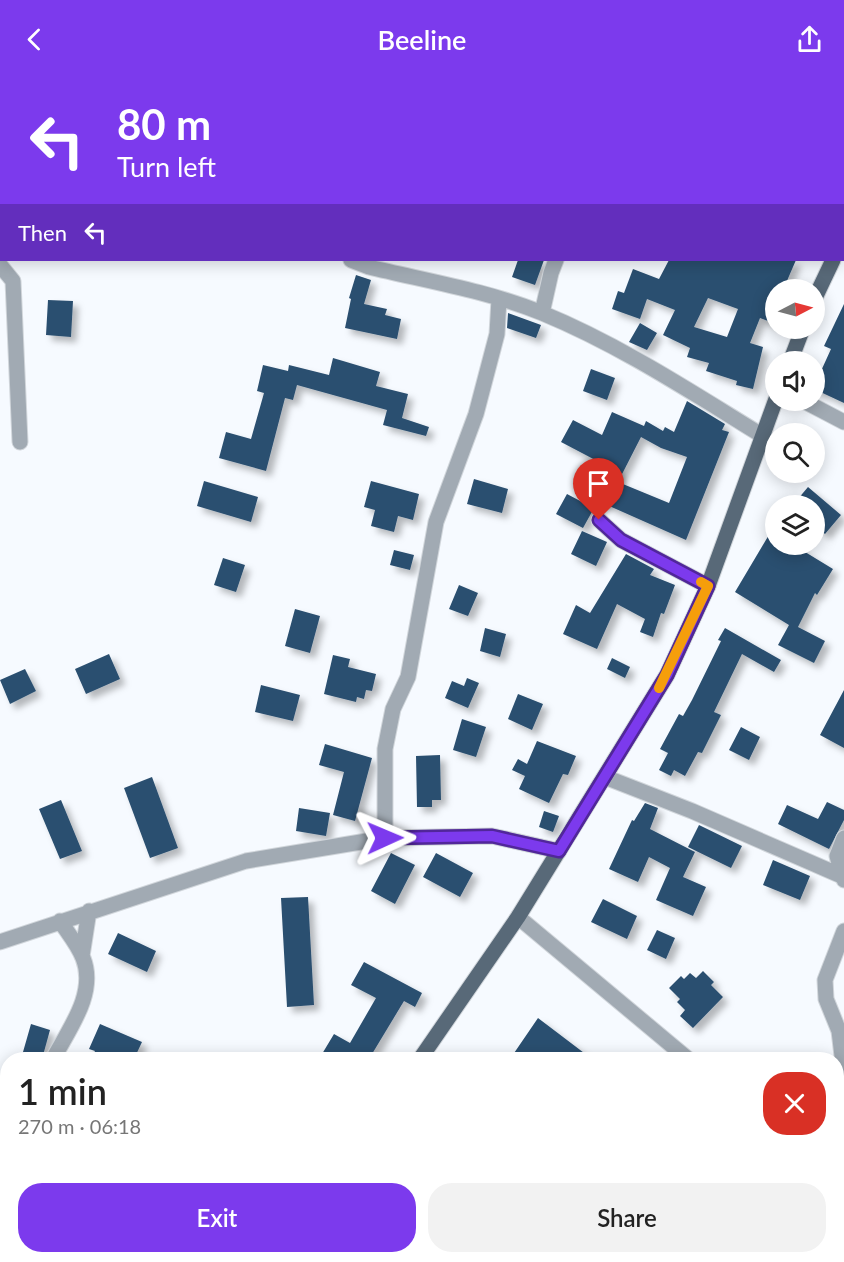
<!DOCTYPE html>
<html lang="en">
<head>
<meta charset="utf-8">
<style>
	body { margin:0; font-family:Lato,sans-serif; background:#f2f2f2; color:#222; height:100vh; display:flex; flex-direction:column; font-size:22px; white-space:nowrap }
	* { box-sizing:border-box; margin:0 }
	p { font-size:20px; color:#767676 }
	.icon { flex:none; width:33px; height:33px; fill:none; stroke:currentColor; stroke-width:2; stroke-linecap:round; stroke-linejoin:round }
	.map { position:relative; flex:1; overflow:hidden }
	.sheet { position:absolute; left:0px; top:974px; width:844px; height:212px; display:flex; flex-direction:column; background:#fff; border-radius:24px 24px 0 0; box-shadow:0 3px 15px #0003 }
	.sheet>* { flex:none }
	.top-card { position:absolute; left:0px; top:0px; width:844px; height:183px; box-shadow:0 3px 15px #0003; background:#7c3aed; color:#fff; overflow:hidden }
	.needle { width:39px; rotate:84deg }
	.buttons { position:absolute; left:765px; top:201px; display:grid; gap:12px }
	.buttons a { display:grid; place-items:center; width:60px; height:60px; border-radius:50%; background:#fff; box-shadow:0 3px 15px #0003; font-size:30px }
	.pin { position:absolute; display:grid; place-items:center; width:51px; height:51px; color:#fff; margin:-62px -26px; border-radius:50% 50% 50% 0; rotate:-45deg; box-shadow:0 0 6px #0007 }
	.pin .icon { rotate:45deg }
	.me { position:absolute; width:66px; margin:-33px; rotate:89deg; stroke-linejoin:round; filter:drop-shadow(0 0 4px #0008) }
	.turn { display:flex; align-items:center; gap:21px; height:126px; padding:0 18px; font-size:27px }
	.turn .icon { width:78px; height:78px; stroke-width:2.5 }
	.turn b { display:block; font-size:42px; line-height:51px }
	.then { display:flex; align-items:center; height:57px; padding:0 18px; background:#0003; gap:12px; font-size:22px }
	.round { display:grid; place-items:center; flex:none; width:63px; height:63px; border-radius:24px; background:#f2f2f2 }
	.overview { display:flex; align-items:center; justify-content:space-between; height:102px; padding:0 18px }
	h1 { font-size:36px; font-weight:600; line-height:45px }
	.primary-button { display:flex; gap:12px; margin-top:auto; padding:12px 18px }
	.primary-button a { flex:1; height:69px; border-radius:24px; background:#7c3aed; color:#fff; font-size:24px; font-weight:600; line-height:69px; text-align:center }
	.primary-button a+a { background:#f2f2f2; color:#222 }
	header { display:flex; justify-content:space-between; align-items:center; height:78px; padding:0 18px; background:#7c3aed; color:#fff; font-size:27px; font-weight:600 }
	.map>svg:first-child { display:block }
	.building { fill:#2b4f6f; fill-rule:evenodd; filter:url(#shadow) }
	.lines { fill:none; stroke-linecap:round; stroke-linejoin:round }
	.minor-casing { stroke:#d1d6db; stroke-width:17 }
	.major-casing { stroke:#d1d6db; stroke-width:17 }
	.minor { stroke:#a1aab3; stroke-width:15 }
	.major { stroke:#586978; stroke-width:15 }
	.route-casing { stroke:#51269a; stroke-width:15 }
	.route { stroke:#7c3aed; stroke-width:10 }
	.slow { stroke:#f59e0b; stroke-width:10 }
</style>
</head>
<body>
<header><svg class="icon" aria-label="back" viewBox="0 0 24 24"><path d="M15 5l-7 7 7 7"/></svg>Beeline<svg class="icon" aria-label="share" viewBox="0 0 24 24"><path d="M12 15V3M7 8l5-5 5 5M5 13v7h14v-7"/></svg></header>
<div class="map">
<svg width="844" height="1184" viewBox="0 0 844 1184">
	<defs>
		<filter id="shadow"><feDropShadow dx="5.5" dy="5.5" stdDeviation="3" flood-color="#0004"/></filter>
	</defs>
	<rect width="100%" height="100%" fill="#f6faff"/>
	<path class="building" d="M518 182H544L535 207 512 199Z
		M669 182H796L783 212H776V246L760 240 750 265 763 269 753 311 736 307 737 303 706 293 709 285 687 279 690 270 663 257 675 232 647 221 640 241 612 231 618 213 624 215 633 191 659 201ZM708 220 738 231 727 259 694 249Z
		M356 197 371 202 364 226 387 231 385 237 401 241 397 261 345 250 351 221 349 220Z
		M48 222 73 223 71 259 46 257Z
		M844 226V325L814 311V290L821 293 831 271 824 268Z
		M508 235 541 247 536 260 507 250Z
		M640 245 657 255 647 272 629 264Z
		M333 280 380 294 376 308 408 316 402 340 429 349 426 358 383 347 387 332 297 307 293 322 285 320 266 393 219 380 226 354 251 361 264 315 257 313 263 287 288 293 289 287 329 297Z
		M591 291 615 300 607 322 583 313Z
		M687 323 725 346 722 352 729 354 686 462 598 423 583 450 556 436 567 416 584 425 601 385 561 364 573 342 602 357 612 334 644 348 646 343 663 353 665 349 674 354ZM641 359 661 370 687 379 669 425 618 404Z
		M474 401 508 411 502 435 467 426Z
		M204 403 258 419 251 444 197 428Z
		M371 403 419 416 413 442 398 438 394 454 371 448 375 432 364 429Z
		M808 409 841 437 825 456 814 446V428H792Z
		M776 445V466H792L833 491 817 517 815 515 798 549 825 563 814 585 778 567 789 547 735 514Z
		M582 453 607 464 596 488 571 476Z
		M394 472 414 477 410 492 390 487Z
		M626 476 654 491 650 497 675 507 664 536 661 535 653 559 640 554 645 541 617 526 597 571 563 556 576 527 590 535Z
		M223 480 245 487 236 514 214 507Z
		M459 507 478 515 468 538 449 531Z
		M295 531 320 538 310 575 285 568Z
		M485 550 506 556 500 579 480 573Z
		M725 550 781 582 774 594 742 576 714 634 721 637 702 675 698 674 685 698 674 692 671 698 659 692 668 675 660 671 679 636 683 638 692 622 721 563 718 562Z
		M109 576 120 601 86 616 75 591Z
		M333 577 350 581 348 589 376 596 372 613 366 612 364 621 357 619 356 624 324 616Z
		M612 580 630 589 625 600 607 591Z
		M25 591 36 613 10 626 0 602Z
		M467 600 479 605 468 630 445 620 452 603 464 608Z
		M261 607 300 617 293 643 255 634Z
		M844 612V670L820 657Z
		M518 616 543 626 532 652 508 641Z
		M462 641 486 649 476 679 453 672Z
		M741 649 760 659 749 682 729 672Z
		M537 663 576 678 568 697 563 696 549 725 519 711 525 698 512 692 518 681 527 686Z
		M325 666 372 680 355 743 333 737 344 694 319 687Z
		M440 677 441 722H432V729H417L416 678Z
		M152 699 178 770 150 780 124 710Z
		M61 722 82 773 60 781 39 731Z
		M827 724 844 732V742L829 771 778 746 787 727 818 741Z
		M645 725 658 730 650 751 695 774 683 799 706 809 693 838 656 822 670 790 649 779 638 804 609 791 632 742 634 743Z
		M299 730 330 735 326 758 296 753Z
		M544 733 559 738 553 754 539 749Z
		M699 747 742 768 731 790 688 769Z
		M391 775 415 787 395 826 371 813Z
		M436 775 473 795 460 819 423 799Z
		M773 782 810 798 800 822 763 807Z
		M308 819 314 927 287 929 281 820Z
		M603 821 637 838 627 861 591 844Z
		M657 852 675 860 666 881 647 872Z
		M118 855 156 873 147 894 108 876Z
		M364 884 422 915 415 929 404 923 369 981H319L334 956 350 965 376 920 351 907Z
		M703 893 714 904 711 907 723 919 693 950 680 938 685 932 677 924 680 921 669 910 681 898 684 901 690 895 696 900Z
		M538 940 592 981H510Z
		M31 946 50 952 42 981H21Z
		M100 946 142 964 134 981H91L95 973 89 971Z"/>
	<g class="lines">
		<g class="minor-casing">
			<path id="minor" d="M307 2V0
				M631 2 632 0
				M351 182 369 189C427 203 488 213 542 235 620 267 691 314 763 358
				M0 187 13 203 20 364
				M542 235 551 195 556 182
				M802 322 844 344
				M599 442 621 462 708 508
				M605 699 692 733 844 799
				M385 760V671L393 631 408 599 436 444 476 336 497 256 499 221
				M844 760 837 778 844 802
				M518 839 688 981
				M0 864 246 783 385 760 492 758 559 773
				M82 878 89 833
				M53 981C69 951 97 915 83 880 78 867 68 855 60 843
				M837 1019 844 994 839 953 826 921 825 902 844 853
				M0 1073 8 1060
				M837 1084 844 1085
				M793 1178 794 1184"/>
		</g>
		<g class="major-casing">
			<path id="major" d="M843 158 844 156
				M814 222 833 182
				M790 284 803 250
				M420 981 518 839 667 597 708 508 776 321
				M278 1184 283 1178"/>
		</g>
		<use href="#minor" class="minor"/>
		<use href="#major" class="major"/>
	</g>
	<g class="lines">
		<g class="route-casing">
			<path id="route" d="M385 760 492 758 559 773 667 597 708 508 621 462 599 442"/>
		</g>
		<use href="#route" class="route"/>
		<path class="slow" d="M659 610 708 508 701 504"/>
	</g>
</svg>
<div class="buttons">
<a><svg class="needle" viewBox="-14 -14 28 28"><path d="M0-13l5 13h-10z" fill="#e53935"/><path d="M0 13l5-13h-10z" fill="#767676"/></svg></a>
<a><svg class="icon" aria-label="sound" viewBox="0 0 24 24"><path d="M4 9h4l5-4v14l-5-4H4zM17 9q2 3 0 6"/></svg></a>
<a><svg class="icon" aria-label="search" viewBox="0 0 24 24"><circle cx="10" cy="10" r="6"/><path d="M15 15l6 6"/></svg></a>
<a><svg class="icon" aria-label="layers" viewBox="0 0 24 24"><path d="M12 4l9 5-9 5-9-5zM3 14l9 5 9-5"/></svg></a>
</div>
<div class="pin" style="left:599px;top:442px;background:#d93025"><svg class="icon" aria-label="arrive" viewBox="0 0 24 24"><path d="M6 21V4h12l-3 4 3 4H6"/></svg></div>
<svg class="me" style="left:385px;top:760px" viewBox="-20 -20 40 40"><path d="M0-17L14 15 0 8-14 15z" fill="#7c3aed" stroke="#fff" stroke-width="4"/></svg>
<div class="top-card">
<div class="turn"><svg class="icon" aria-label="left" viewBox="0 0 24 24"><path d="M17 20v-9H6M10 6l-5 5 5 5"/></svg><div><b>80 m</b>Turn left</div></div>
<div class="then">Then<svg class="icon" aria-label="left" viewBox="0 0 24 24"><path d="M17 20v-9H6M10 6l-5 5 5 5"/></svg></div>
</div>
<section class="sheet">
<div class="overview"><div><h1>1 min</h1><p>270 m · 06:18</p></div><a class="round" style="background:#d93025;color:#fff"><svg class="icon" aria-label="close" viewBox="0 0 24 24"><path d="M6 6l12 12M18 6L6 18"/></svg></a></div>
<div class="primary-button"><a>Exit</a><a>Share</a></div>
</section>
</div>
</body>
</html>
